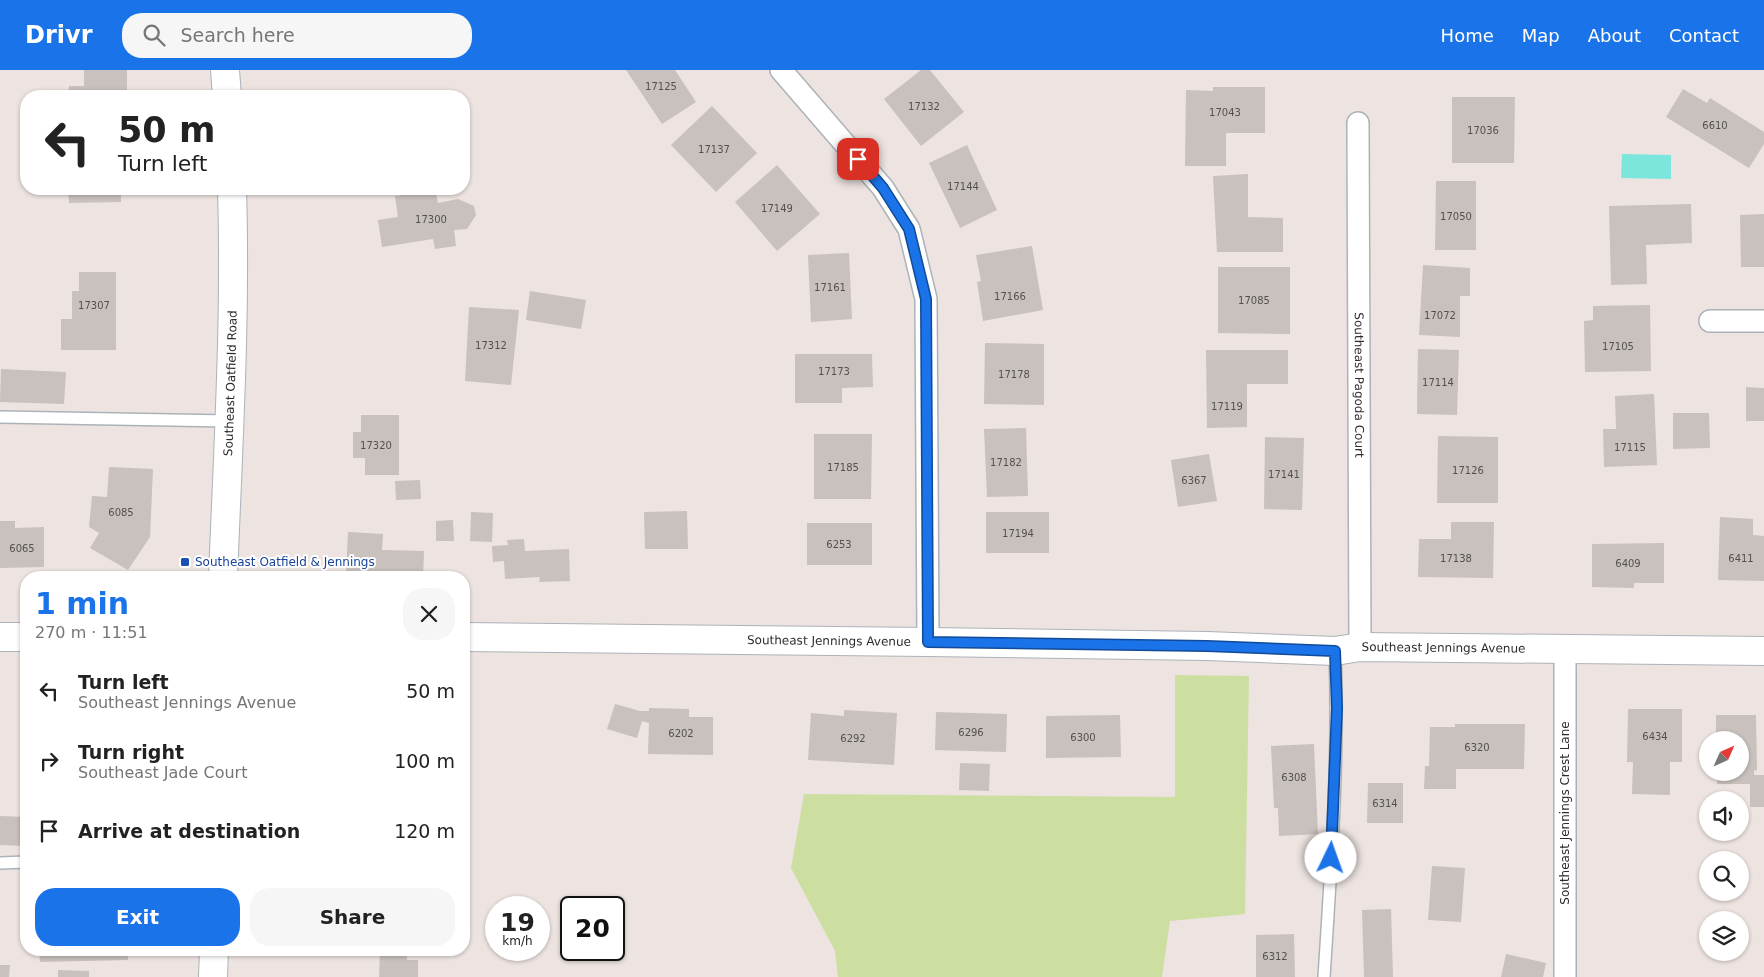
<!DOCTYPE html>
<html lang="en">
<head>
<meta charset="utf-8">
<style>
	body { margin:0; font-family:"DejaVu Sans",sans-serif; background:#f6f6f6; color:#222; height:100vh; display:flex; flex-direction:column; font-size:19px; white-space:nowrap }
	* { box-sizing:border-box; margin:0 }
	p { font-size:16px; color:#767676 }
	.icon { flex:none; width:28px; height:28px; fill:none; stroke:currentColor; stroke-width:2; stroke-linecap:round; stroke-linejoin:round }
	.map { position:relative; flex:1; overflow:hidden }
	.drawer { position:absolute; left:20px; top:501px; width:450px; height:385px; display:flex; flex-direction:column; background:#fff; border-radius:20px; box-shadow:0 1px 4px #0004 }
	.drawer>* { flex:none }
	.banner { position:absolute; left:20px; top:20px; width:450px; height:105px; border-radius:20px; box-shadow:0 1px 4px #0004; background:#fff; color:#222; overflow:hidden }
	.needle { width:32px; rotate:45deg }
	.buttons { position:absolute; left:1699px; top:661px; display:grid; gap:10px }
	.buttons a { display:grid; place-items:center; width:50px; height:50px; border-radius:50%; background:#fff; box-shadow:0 1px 4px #0004; font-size:25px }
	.speed { position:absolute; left:485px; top:826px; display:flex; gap:10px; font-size:25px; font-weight:700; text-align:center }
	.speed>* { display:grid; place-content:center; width:65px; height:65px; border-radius:50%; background:#fff; box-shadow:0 1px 4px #0004; line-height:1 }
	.speed small { font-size:12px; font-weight:400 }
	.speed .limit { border:2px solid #111; border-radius:8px; background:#fff; color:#111 }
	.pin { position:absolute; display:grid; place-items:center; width:42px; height:42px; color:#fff; margin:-21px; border-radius:10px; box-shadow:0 2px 8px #0006 }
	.me { position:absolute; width:55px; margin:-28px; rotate:3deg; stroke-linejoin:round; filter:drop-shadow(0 0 4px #0008) }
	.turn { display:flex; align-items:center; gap:18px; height:105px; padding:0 15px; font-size:22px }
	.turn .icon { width:65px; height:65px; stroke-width:2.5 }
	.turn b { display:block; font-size:35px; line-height:42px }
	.round { display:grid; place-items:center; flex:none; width:52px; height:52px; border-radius:20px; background:#f6f6f6 }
	.overview { display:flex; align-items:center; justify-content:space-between; height:85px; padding:0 15px }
	h1 { font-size:30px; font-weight:700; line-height:38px; color:#1a73e8 }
	.action { display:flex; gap:10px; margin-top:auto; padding:10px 15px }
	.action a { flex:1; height:58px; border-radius:20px; background:#1a73e8; color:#fff; font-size:20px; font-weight:700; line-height:58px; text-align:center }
	.action a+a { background:#f6f6f6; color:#222 }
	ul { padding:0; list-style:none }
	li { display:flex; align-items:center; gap:15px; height:70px; padding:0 15px }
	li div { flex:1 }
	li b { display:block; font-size:19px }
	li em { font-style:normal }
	header { display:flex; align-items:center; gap:30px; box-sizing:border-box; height:70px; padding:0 25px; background:#1a73e8; color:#fff }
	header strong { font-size:24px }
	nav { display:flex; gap:28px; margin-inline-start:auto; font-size:18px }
	.search { width:350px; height:45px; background:#f6f6f6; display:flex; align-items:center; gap:12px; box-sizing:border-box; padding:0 18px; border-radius:20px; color:#767676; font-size:19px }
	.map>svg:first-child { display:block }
	.green { fill:#ccdfa1 }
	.water { fill:#7ce6dc }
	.building { fill:#c9c1be }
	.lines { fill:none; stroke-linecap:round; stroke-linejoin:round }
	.service-casing { stroke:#acb3b8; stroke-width:14 }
	.minor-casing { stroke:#acb3b8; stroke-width:24 }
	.secondary-casing { stroke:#acb3b8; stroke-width:30 }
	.service { stroke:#fff; stroke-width:11 }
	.minor { stroke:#fff; stroke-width:21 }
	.secondary { stroke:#fff; stroke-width:28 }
	.route-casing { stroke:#114b97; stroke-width:12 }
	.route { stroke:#1a73e8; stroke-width:9 }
	.transit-dot { fill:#1a4fb4; stroke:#fff; stroke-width:2 }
	.labels { text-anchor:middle; stroke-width:4; stroke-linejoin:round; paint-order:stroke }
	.number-label { font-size:10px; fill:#535150 }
	.street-label { font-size:12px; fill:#2c2c2c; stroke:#fff }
	.transit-label { font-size:12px; fill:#164399; stroke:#fff; text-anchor:start }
</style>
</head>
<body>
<header>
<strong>Drivr</strong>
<div class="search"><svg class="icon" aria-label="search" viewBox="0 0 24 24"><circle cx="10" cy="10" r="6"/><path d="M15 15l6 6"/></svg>Search here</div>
<nav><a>Home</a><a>Map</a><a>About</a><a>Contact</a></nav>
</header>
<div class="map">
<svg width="1764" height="907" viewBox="0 0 1764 907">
	<rect width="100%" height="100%" fill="#ede3e0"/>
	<path class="green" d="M1175 605 1249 606 1245 844 1170 851 1162 907H838L835 881 791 798 804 724 1175 727Z"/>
	<path class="water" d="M1622 84 1671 85V109L1621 108Z"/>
	<path class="building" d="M84 0H127V23H112V26H68L69 16H84Z
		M626 0H675L696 32 662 54Z
		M921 0H930L964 42 921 76 884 29Z
		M1213 17H1265V63H1226V96H1185L1186 20 1213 21Z
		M1683 19 1707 33 1710 28 1764 62V74L1749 98 1666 47Z
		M1452 27H1515L1514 93H1452Z
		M712 36 757 83 716 122 671 75Z
		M967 75 997 140 960 158 929 93Z
		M777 95 820 144 777 181 735 132Z
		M1248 104V147L1283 148V182H1217L1213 106Z
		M1436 111H1476V180H1435Z
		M68 119H121V132L69 133Z
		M399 119H423V121L435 119 438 133 458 129 474 136 476 145 467 159 454 160 456 176 435 179 433 169 382 177 378 150 398 147 395 126H400Z
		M1691 134 1692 173 1646 175 1647 214 1611 215 1609 136Z
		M1764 144V197H1741L1740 145Z
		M1032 176 1043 240 983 251 977 212 981 211 976 185Z
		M849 183 852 249 811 252 808 185Z
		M1423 195 1470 198V226H1460V267L1419 265Z
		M1218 197H1290V264L1218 263Z
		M79 202H116V280H61V249H72V221H79Z
		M530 221 586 230 581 259 526 250Z
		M1650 235 1651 301 1585 302 1584 251 1593 250V236Z
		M469 237 519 240 511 315 465 311Z
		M985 273 1044 274V335L984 334Z
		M1418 279 1459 280 1457 345 1417 344Z
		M1206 280H1288V314H1247V357L1207 358Z
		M795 284H872L873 317 842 318V333H795Z
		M1 299 66 302 64 334 0 332Z
		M1746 317 1764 318V351H1746Z
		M1654 324 1657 395 1604 397 1603 359H1616L1615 326Z
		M1673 343H1709L1710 378 1673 379Z
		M361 345H399V405H365V388H353V362H361Z
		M1026 358 1028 426 987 427 984 359Z
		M814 364H872L871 429H814Z
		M1438 366 1498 367V433H1437Z
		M1265 367 1304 368 1302 440 1264 439Z
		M1209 384 1217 431 1178 437 1171 390Z
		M109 397 153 399 150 467 128 500 90 478 99 463 89 457 92 426 107 427Z
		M420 410 421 429 396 430 395 411Z
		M687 441 688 479H645L644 442Z
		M471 442 493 443 492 472 470 471Z
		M986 442H1049V483H986Z
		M1720 447 1753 449V465L1764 466V511L1718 510Z
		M453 450 454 471H436V451Z
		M0 451H15V458L44 457V497L0 498Z
		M1451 452H1494L1493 508 1418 507 1419 469H1451Z
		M807 453H872V495H807Z
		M348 462 383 464 382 480 424 481 423 508H389V506L346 504Z
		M524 469 525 481 569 479 570 511 539 512 540 507 505 509 504 491 493 492 492 476 508 475 507 470Z
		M1664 473V513H1634V518L1592 517V474Z
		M615 634 640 641H649V638L689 639V647H713V685L648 684 649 653 642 651 637 668 607 659Z
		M1628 639H1682V692H1670V725L1632 724 1633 692H1627Z
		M844 640 897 643 894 695 808 690 811 643 844 646Z
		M936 642 1007 644 1006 682 935 680Z
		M1120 645 1121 687 1046 688V646Z
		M1716 645H1756L1757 700 1754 701V705H1764V737H1750V714H1717V702H1740V670H1716Z
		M1455 654H1525L1524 699H1456V719H1424L1425 696H1429L1430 657H1455Z
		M1314 674 1318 764 1279 766 1278 738H1274L1271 676Z
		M960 693 990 694 989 721 959 720Z
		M1368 713H1403V753H1367Z
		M0 746 26 747V776L0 775Z
		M1432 796 1465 798 1461 852 1428 850Z
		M1391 839 1393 907H1364L1362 840Z
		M1294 864 1295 907H1256V865Z
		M39 880H128V890L40 892Z
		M380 883H407V890H418V907H379Z
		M1506 884 1546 893 1543 907H1501Z
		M0 895H10L9 907H0Z
		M58 900 89 901V907H58Z"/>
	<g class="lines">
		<g class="service-casing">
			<path id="service" d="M0 347 229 351
				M0 793 26 792
				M1324 907C1331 798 1339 690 1335 581"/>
		</g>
		<g class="minor-casing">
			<g id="minor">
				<path d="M781 0 883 118 909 159 926 229 928 572"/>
				<path id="s1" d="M1358 53 1360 577"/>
				<path d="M1710 251H1764"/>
				<path d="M1565 579V907"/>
			</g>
		</g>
		<g class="secondary-casing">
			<g id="secondary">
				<path d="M225 0 227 26"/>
				<path id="s2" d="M223 508C228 378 236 248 232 119"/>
				<path d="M0 567H26"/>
				<path id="s3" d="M464 567 928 572 1207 576 1335 581 1360 577 1764 581"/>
				<path d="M213 907 214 880"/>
			</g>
		</g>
		<use href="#service" class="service"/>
		<use href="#minor" class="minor"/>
		<use href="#secondary" class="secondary"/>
	</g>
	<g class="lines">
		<g class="route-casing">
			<path id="route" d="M858 89 883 118 909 159 926 229 928 572 1207 576 1335 581 1337 638 1331 788"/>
		</g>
		<use href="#route" class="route"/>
	</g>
	<rect class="transit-dot" x="180" y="487" width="10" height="10" rx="2.5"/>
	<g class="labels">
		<g class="number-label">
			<text x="661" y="20">17125</text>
			<text x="924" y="40">17132</text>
			<text x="1225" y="46">17043</text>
			<text x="1715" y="59">6610</text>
			<text x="1483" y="64">17036</text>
			<text x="714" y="83">17137</text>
			<text x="963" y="120">17144</text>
			<text x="777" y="142">17149</text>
			<text x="1456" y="150">17050</text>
			<text x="431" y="153">17300</text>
			<text x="830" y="221">17161</text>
			<text x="1010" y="230">17166</text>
			<text x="1254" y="234">17085</text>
			<text x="94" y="239">17307</text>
			<text x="1440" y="249">17072</text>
			<text x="491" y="279">17312</text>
			<text x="1618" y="280">17105</text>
			<text x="834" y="305">17173</text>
			<text x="1014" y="308">17178</text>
			<text x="1438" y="316">17114</text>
			<text x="1227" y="340">17119</text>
			<text x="376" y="379">17320</text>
			<text x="1630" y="381">17115</text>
			<text x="1006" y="396">17182</text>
			<text x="843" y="401">17185</text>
			<text x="1468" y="404">17126</text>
			<text x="1284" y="408">17141</text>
			<text x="1194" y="414">6367</text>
			<text x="121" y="446">6085</text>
			<text x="1018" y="467">17194</text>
			<text x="839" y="478">6253</text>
			<text x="22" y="482">6065</text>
			<text x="1456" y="492">17138</text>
			<text x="1741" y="492">6411</text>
			<text x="1628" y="497">6409</text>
			<text x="971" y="666">6296</text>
			<text x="681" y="667">6202</text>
			<text x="1655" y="670">6434</text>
			<text x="1083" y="671">6300</text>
			<text x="853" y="672">6292</text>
			<text x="1477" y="681">6320</text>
			<text x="1294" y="711">6308</text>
			<text x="1385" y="737">6314</text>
			<text x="1275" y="890">6312</text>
		</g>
		<g class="street-label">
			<text dy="4" stroke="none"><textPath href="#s2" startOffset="195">Southeast Oatfield Road</textPath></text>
			<text dy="4" stroke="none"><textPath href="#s1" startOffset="262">Southeast Pagoda Court</textPath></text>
			<text dy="4" stroke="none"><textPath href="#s3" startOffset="365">Southeast Jennings Avenue</textPath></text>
			<text dy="4" stroke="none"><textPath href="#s3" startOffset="980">Southeast Jennings Avenue</textPath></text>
			<text transform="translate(1565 743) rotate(-90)" y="4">Southeast Jennings Crest Lane</text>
		</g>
		<g class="transit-label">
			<text x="195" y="496">Southeast Oatfield &amp; Jennings</text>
		</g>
	</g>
</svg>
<div class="buttons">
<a><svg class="needle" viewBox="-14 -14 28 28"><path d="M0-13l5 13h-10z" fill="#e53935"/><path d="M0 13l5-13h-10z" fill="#767676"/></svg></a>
<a><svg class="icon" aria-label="sound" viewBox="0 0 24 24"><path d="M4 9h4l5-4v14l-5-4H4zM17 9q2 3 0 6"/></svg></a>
<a><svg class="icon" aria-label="search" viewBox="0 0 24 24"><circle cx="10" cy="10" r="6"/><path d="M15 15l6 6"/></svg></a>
<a><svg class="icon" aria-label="layers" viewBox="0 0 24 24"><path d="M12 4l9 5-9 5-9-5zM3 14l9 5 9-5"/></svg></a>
</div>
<div class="speed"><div>19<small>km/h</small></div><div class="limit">20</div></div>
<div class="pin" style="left:858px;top:89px;background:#d93025"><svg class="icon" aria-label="arrive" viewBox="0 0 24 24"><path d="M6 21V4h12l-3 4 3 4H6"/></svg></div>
<svg class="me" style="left:1331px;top:788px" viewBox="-20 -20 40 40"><circle r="19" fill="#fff"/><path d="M0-13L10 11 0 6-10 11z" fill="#1a73e8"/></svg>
<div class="banner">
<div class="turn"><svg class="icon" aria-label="left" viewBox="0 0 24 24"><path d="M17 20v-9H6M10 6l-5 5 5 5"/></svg><div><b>50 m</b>Turn left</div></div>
</div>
<section class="drawer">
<div class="overview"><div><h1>1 min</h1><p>270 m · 11:51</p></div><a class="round"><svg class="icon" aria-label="close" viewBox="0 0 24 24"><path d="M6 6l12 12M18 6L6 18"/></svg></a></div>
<ul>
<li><svg class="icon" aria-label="left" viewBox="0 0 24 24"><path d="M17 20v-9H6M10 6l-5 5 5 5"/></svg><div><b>Turn left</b><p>Southeast Jennings Avenue</p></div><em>50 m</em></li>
<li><svg class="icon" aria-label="right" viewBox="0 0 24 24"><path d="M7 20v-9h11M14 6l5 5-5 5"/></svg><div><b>Turn right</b><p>Southeast Jade Court</p></div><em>100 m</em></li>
<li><svg class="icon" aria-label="arrive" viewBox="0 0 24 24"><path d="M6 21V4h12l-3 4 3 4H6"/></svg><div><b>Arrive at destination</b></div><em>120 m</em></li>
</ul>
<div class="action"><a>Exit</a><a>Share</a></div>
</section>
</div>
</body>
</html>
